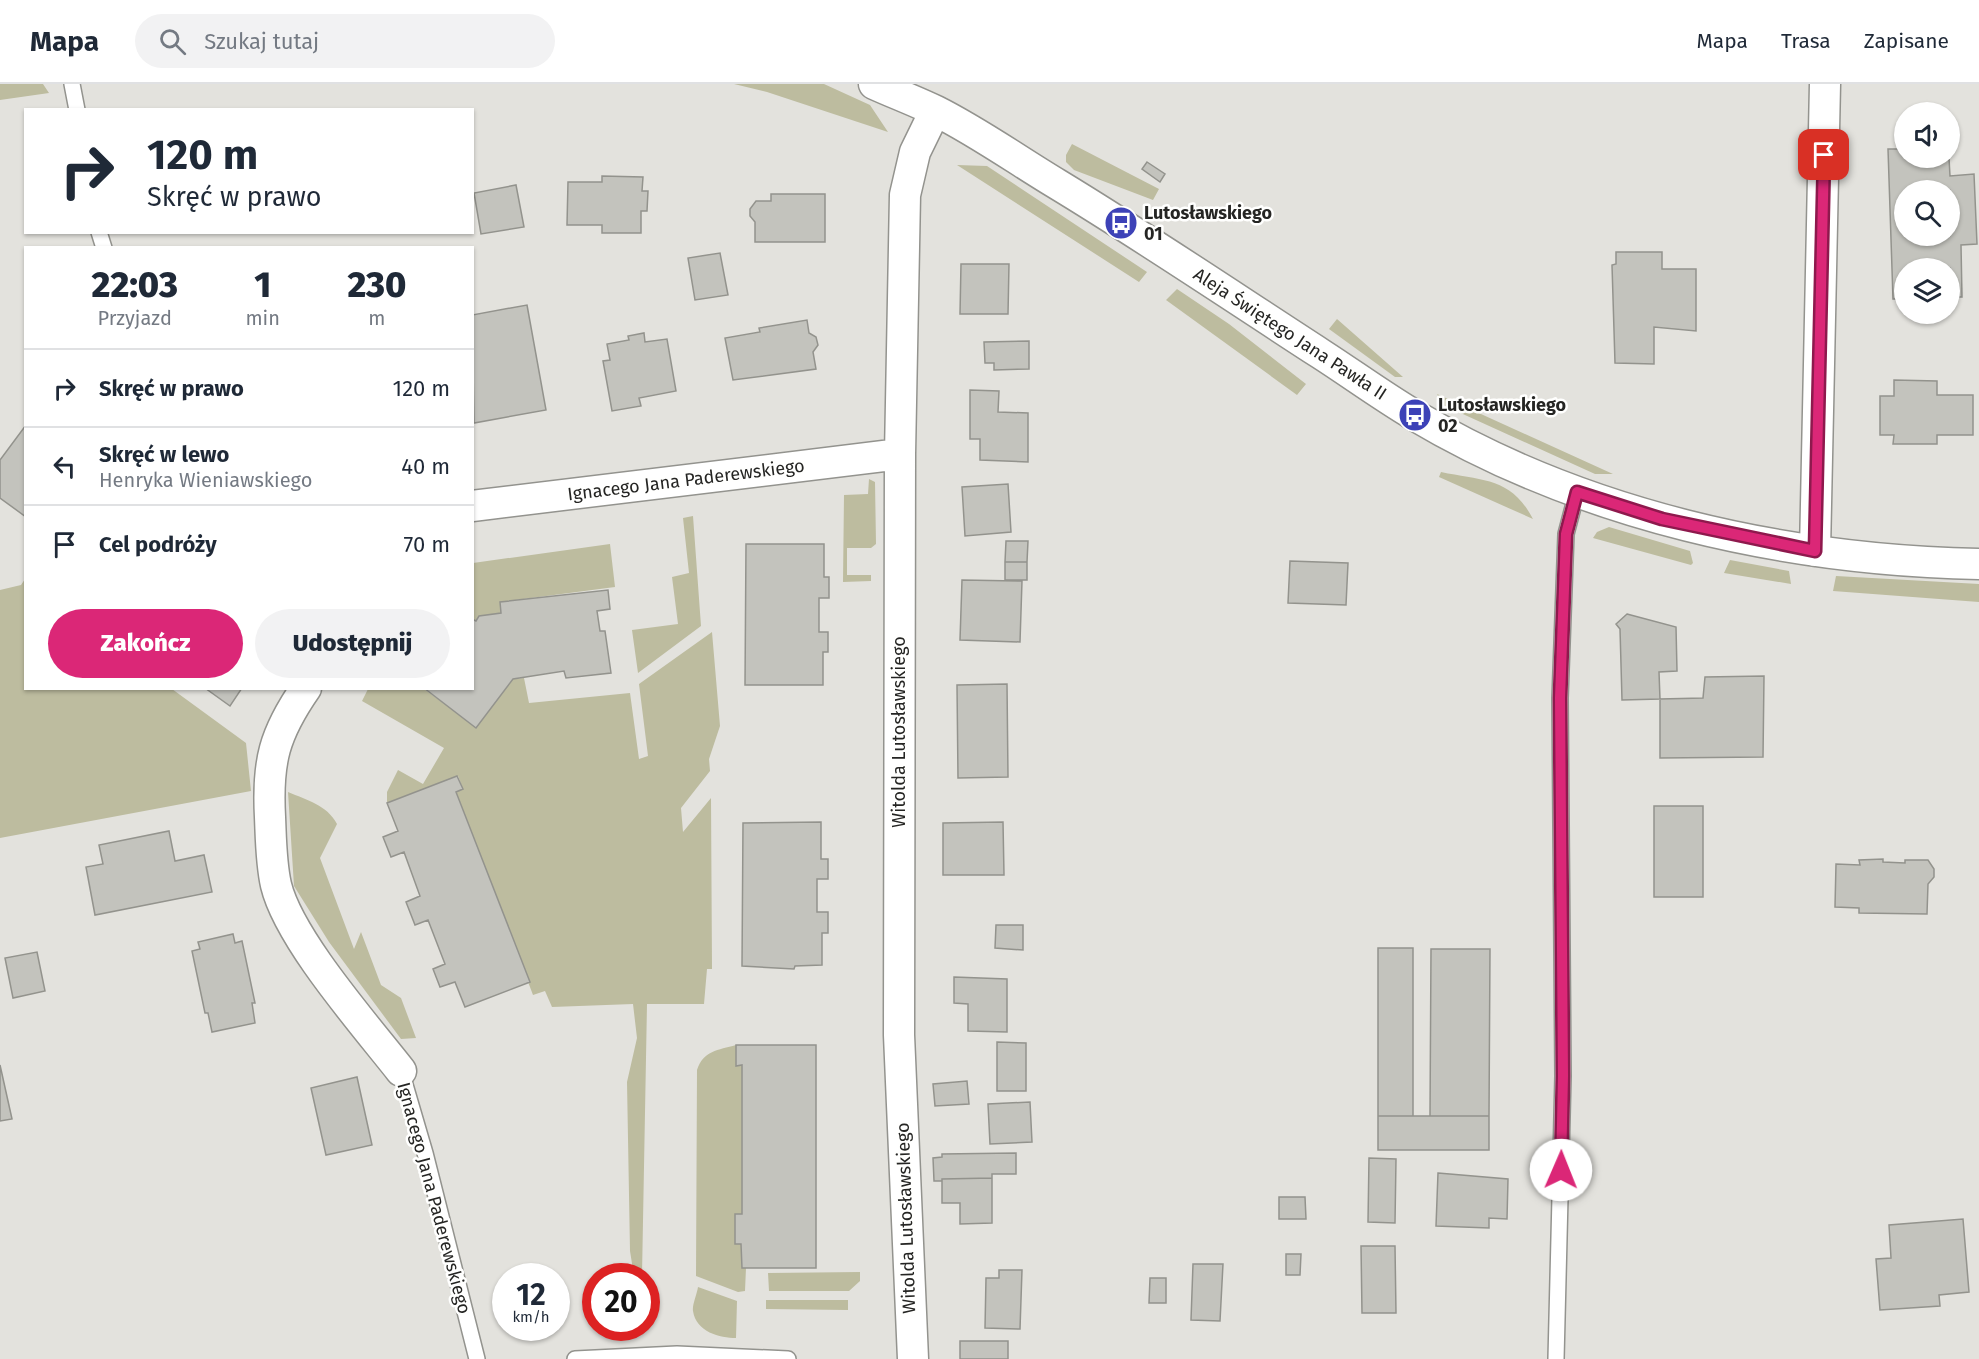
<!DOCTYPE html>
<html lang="pl">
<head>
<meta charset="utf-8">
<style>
	body { margin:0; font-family:"Fira Sans",sans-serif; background:#f2f2f3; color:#1f2937; height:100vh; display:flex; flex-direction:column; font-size:22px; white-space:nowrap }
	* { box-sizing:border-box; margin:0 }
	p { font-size:20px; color:#747a83 }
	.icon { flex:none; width:33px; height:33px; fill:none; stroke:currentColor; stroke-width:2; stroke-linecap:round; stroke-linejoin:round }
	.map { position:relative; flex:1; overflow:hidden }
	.side { position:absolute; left:24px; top:162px; width:450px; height:444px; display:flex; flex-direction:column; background:#fff; border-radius:0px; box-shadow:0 2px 4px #0004 }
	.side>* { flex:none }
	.hud { position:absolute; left:24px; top:24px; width:450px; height:126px; border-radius:0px; box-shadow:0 2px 4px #0004; background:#fff; color:#1f2937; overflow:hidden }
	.buttons { position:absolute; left:1894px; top:18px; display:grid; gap:12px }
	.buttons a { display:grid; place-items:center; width:66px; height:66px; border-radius:50%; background:#fff; box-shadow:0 2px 4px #0004; font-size:30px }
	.speed { position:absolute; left:492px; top:1179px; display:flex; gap:12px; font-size:30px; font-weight:700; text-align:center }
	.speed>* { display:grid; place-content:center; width:78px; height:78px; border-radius:50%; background:#fff; box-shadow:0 2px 4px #0004; line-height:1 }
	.speed small { font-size:15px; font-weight:400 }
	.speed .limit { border:9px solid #d22; background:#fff; color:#111 }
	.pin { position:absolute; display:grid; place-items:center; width:51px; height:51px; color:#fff; margin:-26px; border-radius:12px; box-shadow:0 3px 9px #0006 }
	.me { position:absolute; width:66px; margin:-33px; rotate:1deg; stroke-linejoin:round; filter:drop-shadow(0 0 4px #0008) }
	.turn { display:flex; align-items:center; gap:21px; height:126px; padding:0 24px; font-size:27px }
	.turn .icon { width:78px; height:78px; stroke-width:2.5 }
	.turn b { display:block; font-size:42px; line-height:51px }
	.eta { display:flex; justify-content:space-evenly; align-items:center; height:102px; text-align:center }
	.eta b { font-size:36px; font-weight:800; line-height:42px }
	.action { display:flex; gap:12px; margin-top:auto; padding:12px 24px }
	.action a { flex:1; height:69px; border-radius:36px; background:#db2777; color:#fff; font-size:24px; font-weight:800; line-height:69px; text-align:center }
	.action a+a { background:#f2f2f3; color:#1f2937 }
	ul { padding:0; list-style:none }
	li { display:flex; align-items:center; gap:18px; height:78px; padding:0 24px; border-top:2px solid #e0e1e3 }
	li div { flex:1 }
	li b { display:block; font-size:22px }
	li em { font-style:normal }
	header { display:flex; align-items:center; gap:36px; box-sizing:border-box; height:84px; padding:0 30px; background:#fff; border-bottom:2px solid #e0e1e3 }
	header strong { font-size:28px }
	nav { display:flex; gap:33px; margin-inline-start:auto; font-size:21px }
	.search { width:420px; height:54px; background:#f2f2f3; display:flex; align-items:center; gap:15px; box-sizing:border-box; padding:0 21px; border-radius:33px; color:#747a83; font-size:22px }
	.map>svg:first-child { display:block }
	.green { fill:#bdbc9f }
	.building { fill:#c3c3bd; stroke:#93938d; stroke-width:1.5; fill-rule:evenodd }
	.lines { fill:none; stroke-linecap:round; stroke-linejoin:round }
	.lane-casing { stroke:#93938e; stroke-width:18 }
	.street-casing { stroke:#93938e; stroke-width:33 }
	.lane { stroke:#fff; stroke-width:15 }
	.street { stroke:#fff; stroke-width:30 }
	.route-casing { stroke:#8e194d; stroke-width:15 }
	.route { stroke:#db2777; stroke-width:10 }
	.labels { text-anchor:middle; stroke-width:5; stroke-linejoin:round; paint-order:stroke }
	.poi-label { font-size:18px; font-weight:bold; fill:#252523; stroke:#fffffe; text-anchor:start }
	.street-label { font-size:18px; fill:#252523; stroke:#fffffe }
</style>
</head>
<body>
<header>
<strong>Mapa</strong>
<div class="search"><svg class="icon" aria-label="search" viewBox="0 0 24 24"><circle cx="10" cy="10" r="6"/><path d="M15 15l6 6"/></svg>Szukaj tutaj</div>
<nav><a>Mapa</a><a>Trasa</a><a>Zapisane</a></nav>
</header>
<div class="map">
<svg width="1979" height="1275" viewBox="0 0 1979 1275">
	<rect width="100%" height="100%" fill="#e3e2dd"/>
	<path class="green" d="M0 0H43L49 9 0 16Z
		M734 0H824L870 21 888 48 767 8Z
		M1072 60 1159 105 1153 116 1074 86 1066 78V71Z
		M957 81 987 82 1147 188 1139 198Z
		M1177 205 1229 240 1306 300 1297 311 1166 216Z
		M1337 235 1403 293H1395L1329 245Z
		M1437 310 1613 390H1595L1443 321Z
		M1441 388C1483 397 1511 393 1533 435L1439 393Z
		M869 395 875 398 876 460 871 464H847V491H871V497L843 498 844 411 868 410Z
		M693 432 701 542 638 589 632 546 678 540 672 493 689 489 683 434Z
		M1609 443 1690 467 1693 479 1691 481 1593 454 1597 448Z
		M610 460 615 503 500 518 501 529 480 532 476 537 473 535V479Z
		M1730 476 1789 487 1791 500 1724 489Z
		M1836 492 1979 500V518L1833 507Z
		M25 495 26 604 172 605 246 659 251 707 0 754V506L21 501Z
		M712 548 720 642 709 675 710 687 681 724 683 748 711 714 712 885H707L704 920H647L642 1192H634L630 1167 627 998 637 954 633 920 552 923 545 907 533 911 456 708 463 705 458 692 387 719V708L398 686 423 700 444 664 362 617 368 605H424L476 643 513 595 524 594 529 619 630 609 639 675 648 672 639 600Z
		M288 708C307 716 327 721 337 740L320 774 354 865 361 848 381 901 401 914 416 954 401 955 329 858 294 802Z
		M736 961V981H742V1130H735V1159L741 1160 742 1184H746L745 1207 738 1208 696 1192 697 986C703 967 718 966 736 961Z
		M860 1188V1197L849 1207H769L768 1189Z
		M698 1203 737 1217 736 1254C720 1254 696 1248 693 1227 692 1221 697 1210 698 1203Z
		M766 1216H848V1226L766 1225Z"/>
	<path class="building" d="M1888 65H1905V74H1949L1950 92 1974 90 1977 160 1961 161 1962 213H1950V184H1905V215H1893ZM1905 106H1950V152H1905Z
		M1147 78 1165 90 1160 98 1142 85Z
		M602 92 643 93 642 107H648L647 127H641V149H602V141H567L568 98H602Z
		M516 101 524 143 481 150 474 109Z
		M771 110H825V158H755V138L750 132V125L756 117H771Z
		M1616 168H1662V185H1696V247L1654 243V280L1615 279 1612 181 1616 180Z
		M720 169 728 211 695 216 688 174Z
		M961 180H1009L1008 230H960Z
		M527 221 546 326 474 339 472 231Z
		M807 236 809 249 816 253 818 261 813 268 816 285 733 296 725 254 760 248 759 244Z
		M644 249 645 258 667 255 676 307 639 314 641 322 612 327 603 277 610 276 607 260 629 256 628 252Z
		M1029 257V285L994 286V279H985L984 258Z
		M1894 296 1937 297V311H1973V351H1937V360H1893L1894 351H1880V312H1894Z
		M970 306 999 307 998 328 1028 329V378L980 376V355H970Z
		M26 341V433L0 414V376Z
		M1008 400 1011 448 965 452 962 403Z
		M1006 457H1028L1027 478H1005Z
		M746 460H824V493H829V514H819V548H828V568H823V601H745Z
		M1290 477 1348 479 1346 521 1288 519Z
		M1005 478H1027V496H1005Z
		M962 496 1022 497 1020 558 960 556Z
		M608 506 610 525 597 527 600 547H605L611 589 566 594 564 587 513 595 476 644 424 604H472V535L476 537 479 532 501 529 500 518Z
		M1627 530 1676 543 1677 587 1659 588 1660 615 1622 616 1620 545 1616 540Z
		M1764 592 1763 673 1660 674V615L1703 614 1705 593Z
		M1007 600 1008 693 958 694 957 601Z
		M205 604H242L230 622Z
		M457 692 463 705 456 708 530 898 465 923 455 898 440 903 433 885 445 880 428 836 415 841 406 818 420 812 404 768 391 773 383 753 398 747 387 719Z
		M1654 722H1703V813H1654Z
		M821 738V775H828V795H817V828H828V849H822V881L795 882 794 885 742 882 743 739Z
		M1003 738 1004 791H943V739Z
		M169 747 175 777 204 771 212 808 95 831 86 783 103 780 99 761Z
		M1883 775V778L1905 779V776H1928L1934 785V793L1928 800 1927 830 1859 829V824L1835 823 1836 780 1860 781 1859 776Z
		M996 841H1023V866L995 864Z
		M233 850 235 859 242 857 255 919H252L255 939 212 948 208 929H205L192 867 200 865 198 858Z
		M1378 864H1413V1032H1378Z
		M1431 865H1490L1489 1032H1430Z
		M37 868 45 907 13 914 5 874Z
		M954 893 1007 895V948L968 947V920L954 919Z
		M997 958 1026 959V1007H997Z
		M736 961H816V1184H742L741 1160H735V1130H742V981L736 982Z
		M0 981 12 1035 0 1037Z
		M357 993 372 1061 326 1071 311 1004Z
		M967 997 969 1020 935 1022 933 1000Z
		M1030 1018 1032 1058 990 1060 988 1020Z
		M1378 1032H1489V1066H1378Z
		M1016 1069V1090H992V1094L942 1095V1097H934L933 1074 942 1073V1070Z
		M1369 1074 1396 1075 1395 1139 1368 1138Z
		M1438 1089 1508 1095 1507 1135 1489 1134V1144L1436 1142Z
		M992 1094V1139L960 1140V1119H942V1095Z
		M1279 1113H1305L1306 1135H1279Z
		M1963 1135 1969 1208 1939 1211 1940 1222 1880 1226 1876 1175 1891 1174 1889 1141Z
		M1361 1162H1395L1396 1229H1362Z
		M1286 1170H1301L1300 1191H1286Z
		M1193 1180H1223L1220 1237 1191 1236Z
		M999 1186H1022L1020 1245 985 1244 986 1194H999Z
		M1150 1194H1166V1219H1149Z
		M960 1257H1008V1275H960Z"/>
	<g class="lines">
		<g class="lane-casing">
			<path id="lane" d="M72 0 77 26
				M99 148 104 164
				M401 987 425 1069 477 1275
				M575 1275 677 1270 788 1275
				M1556 1275 1563 992 1560 614 1566 450 1577 408"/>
		</g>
		<g class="street-casing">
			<path id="street" d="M874 0C894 9 915 17 936 27 978 48 1017 76 1057 100 1146 154 1233 213 1321 270 1352 290 1382 312 1414 331 1582 431 1784 476 1979 480
				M472 422 900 370
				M1815 467 1825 0
				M306 604C274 650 267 678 270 733 271 756 271 779 276 801 289 855 365 941 401 987
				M913 1275 899 951 900 370 905 111 915 68 935 27"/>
		</g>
		<use href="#lane" class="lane"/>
		<use href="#street" class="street"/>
	</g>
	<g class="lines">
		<g class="route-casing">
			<path id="route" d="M1561 1086 1563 992 1560 614 1566 450 1577 408 1662 435 1815 467 1824 71"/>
		</g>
		<use href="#route" class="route"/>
	</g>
	<defs>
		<g id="bus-disc" transform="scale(1.725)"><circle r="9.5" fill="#3d42b7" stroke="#fffffe"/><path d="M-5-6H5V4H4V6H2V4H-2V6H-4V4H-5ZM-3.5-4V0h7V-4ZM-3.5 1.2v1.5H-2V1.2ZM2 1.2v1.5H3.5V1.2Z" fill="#fff"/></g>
	</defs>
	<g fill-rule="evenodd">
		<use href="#bus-disc" x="1121" y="139"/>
		<use href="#bus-disc" x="1415" y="331"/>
	</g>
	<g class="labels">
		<g class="poi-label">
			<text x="1144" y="135">Lutosławskiego<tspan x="1144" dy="21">01</tspan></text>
			<text x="1438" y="327">Lutosławskiego<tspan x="1438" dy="21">02</tspan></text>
		</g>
		<g class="street-label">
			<text transform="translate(1290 250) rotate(33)" y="6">Aleja Świętego Jana Pawła II</text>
			<text transform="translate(686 396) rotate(-7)" y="6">Ignacego Jana Paderewskiego</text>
			<text transform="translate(899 648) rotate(-90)" y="6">Witolda Lutosławskiego</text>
			<text transform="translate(434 1114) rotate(75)" y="6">Ignacego Jana Paderewskiego</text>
			<text transform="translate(906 1134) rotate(-92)" y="6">Witolda Lutosławskiego</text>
		</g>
	</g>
</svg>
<div class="buttons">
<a><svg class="icon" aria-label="sound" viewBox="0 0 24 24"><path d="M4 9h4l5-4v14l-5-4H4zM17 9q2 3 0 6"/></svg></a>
<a><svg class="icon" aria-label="search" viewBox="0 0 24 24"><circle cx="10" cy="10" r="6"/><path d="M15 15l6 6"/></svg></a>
<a><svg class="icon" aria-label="layers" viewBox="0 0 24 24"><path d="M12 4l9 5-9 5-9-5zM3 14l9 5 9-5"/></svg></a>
</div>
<div class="speed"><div>12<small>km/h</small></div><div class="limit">20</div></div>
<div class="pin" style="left:1824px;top:71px;background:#d93025"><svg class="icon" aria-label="arrive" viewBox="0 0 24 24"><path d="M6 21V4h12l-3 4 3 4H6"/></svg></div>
<svg class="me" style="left:1561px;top:1086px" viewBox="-20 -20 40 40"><circle r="19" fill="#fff"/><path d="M0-13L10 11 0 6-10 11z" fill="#db2777"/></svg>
<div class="hud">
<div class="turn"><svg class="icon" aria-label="right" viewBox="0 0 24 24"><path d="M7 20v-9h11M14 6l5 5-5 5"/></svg><div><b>120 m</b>Skręć w prawo</div></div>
</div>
<section class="side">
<div class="eta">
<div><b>22:03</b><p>Przyjazd</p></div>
<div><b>1</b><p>min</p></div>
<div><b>230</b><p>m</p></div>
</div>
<ul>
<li><svg class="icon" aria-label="right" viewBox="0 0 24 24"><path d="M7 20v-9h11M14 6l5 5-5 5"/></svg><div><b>Skręć w prawo</b></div><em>120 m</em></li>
<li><svg class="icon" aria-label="left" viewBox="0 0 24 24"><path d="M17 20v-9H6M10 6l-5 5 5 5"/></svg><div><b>Skręć w lewo</b><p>Henryka Wieniawskiego</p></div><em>40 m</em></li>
<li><svg class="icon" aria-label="arrive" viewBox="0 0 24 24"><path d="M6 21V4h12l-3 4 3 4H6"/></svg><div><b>Cel podróży</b></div><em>70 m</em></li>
</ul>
<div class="action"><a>Zakończ</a><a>Udostępnij</a></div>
</section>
</div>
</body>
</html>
